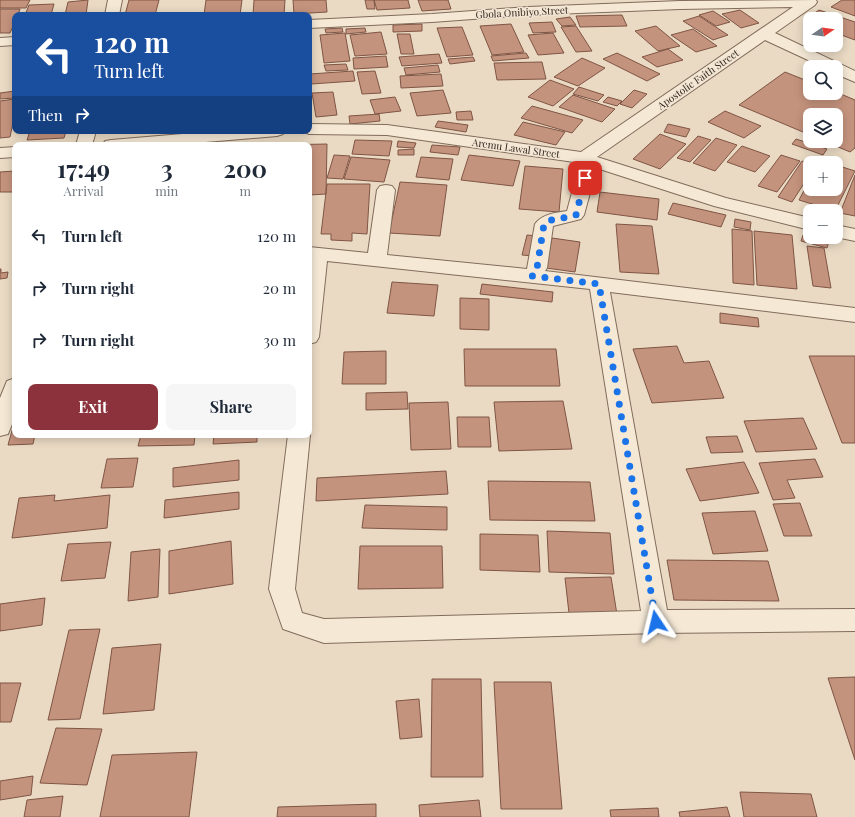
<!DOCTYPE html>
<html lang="en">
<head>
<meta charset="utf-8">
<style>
	body { margin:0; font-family:"Playfair Display",serif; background:#f6f6f7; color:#1f2937; height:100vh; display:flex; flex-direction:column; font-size:15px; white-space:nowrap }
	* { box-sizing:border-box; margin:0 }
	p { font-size:13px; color:#747a83 }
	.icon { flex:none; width:22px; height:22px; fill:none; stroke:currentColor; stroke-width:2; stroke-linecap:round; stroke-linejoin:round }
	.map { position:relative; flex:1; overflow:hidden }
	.side { position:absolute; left:12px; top:142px; width:300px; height:296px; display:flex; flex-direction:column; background:#fff; border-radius:8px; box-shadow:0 2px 10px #0003 }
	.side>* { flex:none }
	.top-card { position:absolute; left:12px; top:12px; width:300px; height:122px; border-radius:8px; box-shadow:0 2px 10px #0003; background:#1a4fa0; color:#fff; overflow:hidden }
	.needle { width:26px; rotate:77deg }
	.tools { position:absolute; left:803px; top:12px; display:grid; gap:8px }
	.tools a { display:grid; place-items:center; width:40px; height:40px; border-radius:8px; background:#fff; box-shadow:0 2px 10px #0003; font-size:20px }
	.pin { position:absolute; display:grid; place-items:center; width:34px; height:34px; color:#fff; margin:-17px; border-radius:8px; box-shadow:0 2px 6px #0006 }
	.me { position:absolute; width:44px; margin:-22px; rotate:350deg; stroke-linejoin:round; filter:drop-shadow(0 0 3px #0008) }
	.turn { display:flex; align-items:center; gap:14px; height:84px; padding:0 16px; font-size:18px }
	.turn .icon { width:52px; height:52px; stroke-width:2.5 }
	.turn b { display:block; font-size:28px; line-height:34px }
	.then { display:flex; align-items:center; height:38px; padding:0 16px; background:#0003; gap:8px; font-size:15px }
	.eta { display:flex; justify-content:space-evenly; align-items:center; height:68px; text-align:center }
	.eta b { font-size:24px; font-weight:700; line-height:28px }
	.button { display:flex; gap:8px; margin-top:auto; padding:8px 16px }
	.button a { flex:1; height:46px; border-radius:8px; background:#8c323c; color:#fff; font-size:16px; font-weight:700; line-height:46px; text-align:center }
	.button a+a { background:#f6f6f7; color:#1f2937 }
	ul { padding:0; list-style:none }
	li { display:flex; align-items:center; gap:12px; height:52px; padding:0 16px }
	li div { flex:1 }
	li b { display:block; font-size:15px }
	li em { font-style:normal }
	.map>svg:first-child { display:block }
	.building { fill:#c4937d; stroke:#7f5544 }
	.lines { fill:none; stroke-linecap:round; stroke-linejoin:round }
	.minor-casing { stroke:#826c5c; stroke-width:2 }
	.minor { fill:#f5e9d6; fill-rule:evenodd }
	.route { stroke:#1a73e8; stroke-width:7; stroke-dasharray:0 12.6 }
	.labels { text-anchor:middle; stroke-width:3; stroke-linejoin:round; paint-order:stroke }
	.far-street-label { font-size:10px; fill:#34271f; stroke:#f2e5d3 }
</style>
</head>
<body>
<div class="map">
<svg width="855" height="817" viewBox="0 0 855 817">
	<rect width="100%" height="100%" fill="#eadac4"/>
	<path class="building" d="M0 0H30L26 8H0Z
		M88 0 86 15H65L68 2Z
		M129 0H159L155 15H125Z
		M206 0H242L240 15H204Z
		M254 0H285L284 15H253Z
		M293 0H326L327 12 294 14Z
		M365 0H374L375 9H367Z
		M374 0H408L410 8 377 10Z
		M418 0H448L451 9 422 11Z
		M842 0H855V16L831 7Z
		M54 4 51 15H25L29 5Z
		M0 9H20L18 15H15V22L10 33H0Z
		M740 10 759 23 741 28 722 14Z
		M819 10 855 22V40L836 33V19H810V24L803 21Z
		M713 11 730 22 716 26 699 15Z
		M622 15 627 26 580 27 576 16Z
		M699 16 728 35 713 40 683 21Z
		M570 17 576 25 562 26 556 19Z
		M552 22 556 32 533 33 529 23Z
		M422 24V31L393 32V25Z
		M511 24 524 52 492 55 480 26Z
		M576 26 592 51 576 52 561 27Z
		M656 26 680 46 658 51 635 31Z
		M462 27 473 55 447 57 437 28Z
		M342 28 343 32 326 33 325 29Z
		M365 28 366 32 346 34V29Z
		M693 29 717 46 696 52 671 35Z
		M381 32 387 54 355 56 350 35Z
		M345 33 350 61 324 63 320 35Z
		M553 33 564 53 538 55 528 35Z
		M397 34H410L414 54H401Z
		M668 49 683 60 657 67 642 57Z
		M526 53 529 58 493 61 491 56Z
		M617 53 660 74 647 81 603 59Z
		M439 54 442 63 402 66 399 57Z
		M386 56 388 67 354 69 353 58Z
		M473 57 475 61 450 64 448 59Z
		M582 58 605 68 578 86 554 77Z
		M542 62 546 79 497 80 494 63Z
		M346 64 348 70 326 71 324 65Z
		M438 65 440 72 406 75 404 68Z
		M353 71 355 81 311 84 310 74Z
		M375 71 381 93 362 94 357 72Z
		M785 72 810 82V93L836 92 855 100V148L850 152 824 141H836V115H810V135L739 105Z
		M441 74 443 86 401 88 400 76Z
		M550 80 574 89 553 106 528 97Z
		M579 87 604 95 598 101 573 94Z
		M443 90 451 113 417 116 410 93Z
		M634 90 647 94 632 108 620 104Z
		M15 91V98L0 99V93Z
		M333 92 337 115 316 117 312 93Z
		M573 95 615 109 602 122 559 107Z
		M395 97 401 111 375 114 370 100Z
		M608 97 622 101 617 106 603 102Z
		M15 99V113L10 137 0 138V101Z
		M532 106 583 120 572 133 521 118Z
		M471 111 473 120H457L456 112Z
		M725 111 761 126 744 138 708 122Z
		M379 114 380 121 350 124 349 116Z
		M438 121 468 125 466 132 435 127Z
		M523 122 565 132 556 145 514 135Z
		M668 124 690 129 686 137 664 132Z
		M30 131H66L64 138 27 140Z
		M660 134 686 144 660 169 633 159Z
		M698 136 711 140 690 162 677 158Z
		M716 138 737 145 715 171 693 163Z
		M796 139 827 149 823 155 792 144Z
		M355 140 392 141 389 156 352 154Z
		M398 141 416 143 414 148 397 147Z
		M327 144 326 194 309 195V145H280Z
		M432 145 460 147 458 155 430 152Z
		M742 146 770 156 755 172 727 162Z
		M414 149V155H398V150Z
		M334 155 350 156 343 179 327 178Z
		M469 155 520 161 513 186 461 180Z
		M781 155 800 161 777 192 758 186Z
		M351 157 390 160 384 182 344 179Z
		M421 157 453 159 449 180 416 177Z
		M802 161 810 163V174L792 202 778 197Z
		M836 165 855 171 835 211 799 200 810 179V189H836Z
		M525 166 563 169 559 212 519 209Z
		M15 171V192H0V172Z
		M855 175V216L840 213Z
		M400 182 447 185 440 236 389 233Z
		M327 184H370L367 234 352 233V241L331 240V234H321Z
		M600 192 659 199 657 220 597 212Z
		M673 203 726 215 721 227 668 214Z
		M735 219 751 222 750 230 734 227Z
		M616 224 652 226 659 274 620 272Z
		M732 229 752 231 754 285 733 283Z
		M754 231 792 235 797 289 757 285Z
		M527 235 538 236 534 256 522 255Z
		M803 235 829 241 827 248 801 241Z
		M552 238 580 242 575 272 546 268Z
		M807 246 824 248 831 288 813 286Z
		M0 269H1V273L8 272 7 278 0 279Z
		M392 282 438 285 434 316 387 313Z
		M482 284 553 292 552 302 480 294Z
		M460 298 489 299V330L460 329Z
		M720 313 758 318 759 327 720 323Z
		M677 346 684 363 709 361 724 398 652 403 633 349Z
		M464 349H556L560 386H465Z
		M386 351V384H342L344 352Z
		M809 356H855V443H842Z
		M407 392 408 409 366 410V393Z
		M563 401 572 449 499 451 494 402Z
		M448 402 451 449 411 450 409 403Z
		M457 417H489L491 447H458Z
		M803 418 817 449 756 452 744 421Z
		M15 420V435H35L33 444 8 445Z
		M141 435H195L194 445 138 446Z
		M214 435H257V442L213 444Z
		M737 436 743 452 711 453 706 437Z
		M138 458 133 487 101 488 107 459Z
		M815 459 823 477 787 480 795 498 773 500 759 463Z
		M239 460V480L173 487V468Z
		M744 462 759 493 700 501 686 469Z
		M446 471 448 494 316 501 317 478Z
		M488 481 590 482 595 521 490 520Z
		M239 492V509L164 518 165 500Z
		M55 495 54 501 110 495 107 528 12 538 19 498Z
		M800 503 812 536H784L773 504Z
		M365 505 447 507V530L362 528Z
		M755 511 768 551 713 554 702 513Z
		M547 531 610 533 614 574 549 572Z
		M480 534 538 535 540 572 480 570Z
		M231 541 233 584 169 594V551Z
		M111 542 105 578 61 581 68 544Z
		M360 546H442L443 588 358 589Z
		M160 549 158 597 128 601 131 552Z
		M667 560 768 561 779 601 674 600Z
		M611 577 618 621 570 622 565 578Z
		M45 598 42 625 0 631V604Z
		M100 629 80 719 48 720 69 630Z
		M161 644 154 710 103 714 112 648Z
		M855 677V760L828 678Z
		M432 679H481L483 777H431Z
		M494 682H551L562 809H501Z
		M0 683H21L11 722H0Z
		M419 699 422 737 400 739 396 701Z
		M56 728 102 729 87 785 40 783Z
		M197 752 189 817H100L112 755Z
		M33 776 31 795 0 800V781Z
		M740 792 811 794 817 817H744Z
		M63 796 60 817H24L27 800Z
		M479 800 481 817H420L419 805Z
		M376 804V817H277L278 807Z
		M727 807 730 817H680L679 812Z
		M658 808 659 817H611L610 810Z"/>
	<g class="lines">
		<g class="minor-casing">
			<path id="minor" d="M108 0H122L119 15H105Z
				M816 0 817 2 815 5 775 33 855 71V82L836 74V67H823L765 40 597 157 726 198 810 218V230L714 206 581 163 387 135 309 134 302 131H309V124L387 125 581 152 793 7 680 9 528 15 432 22 309 28V20L432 14 528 7 680 1Z
				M15 37V45L0 46V38Z
				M80 131H96L92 145H76Z
				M218 131H285L283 134 277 136 170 145H103L105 141 111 140Z
				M15 147V157L0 158V148Z
				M585 173 591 174 594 178 584 215 581 219 553 226 547 268 545 271 855 308V322L610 292 667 610 855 609V631L656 633 324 643 283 629 269 589 288 435H309V433L310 435 295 589 302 613 324 619 641 611 590 289 327 261 319 337 316 342 309 344V247L368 253 377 190 380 186 386 185 392 186 395 190 387 255 527 269 535 224C542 214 555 213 567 211L576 178 579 174Z
				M836 225 855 229V241L836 237Z
				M15 378V417L8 434 0 436V398L7 381Z"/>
		</g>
		<use href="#minor" class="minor"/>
	</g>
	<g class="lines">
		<path class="route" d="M585 178 576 215C565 219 552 217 544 224L537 268 532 276 599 284 656 622"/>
	</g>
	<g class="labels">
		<g class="far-street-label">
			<text transform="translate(522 12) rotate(-3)" y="4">Gbola Onibiyo Street</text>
			<text transform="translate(698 79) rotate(-35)" y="4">Apostolic Faith Street</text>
			<text transform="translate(516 148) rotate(8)" y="4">Aremu Lawal Street</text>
		</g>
	</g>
</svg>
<div class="tools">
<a><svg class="needle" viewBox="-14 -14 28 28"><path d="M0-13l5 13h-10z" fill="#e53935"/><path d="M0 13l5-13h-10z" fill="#747a83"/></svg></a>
<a><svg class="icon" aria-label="search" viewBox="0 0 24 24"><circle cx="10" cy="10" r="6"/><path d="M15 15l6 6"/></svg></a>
<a><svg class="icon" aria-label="layers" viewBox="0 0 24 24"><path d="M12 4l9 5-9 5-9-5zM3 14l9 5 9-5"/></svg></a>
<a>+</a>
<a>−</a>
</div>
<div class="pin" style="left:585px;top:178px;background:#d93025"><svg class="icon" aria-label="arrive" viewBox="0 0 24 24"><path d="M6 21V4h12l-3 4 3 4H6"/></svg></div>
<svg class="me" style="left:656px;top:622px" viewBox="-20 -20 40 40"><path d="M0-17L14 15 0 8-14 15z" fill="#1a73e8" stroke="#fff" stroke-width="4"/></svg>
<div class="top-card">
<div class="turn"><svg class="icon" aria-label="left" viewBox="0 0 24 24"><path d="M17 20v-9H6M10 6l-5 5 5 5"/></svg><div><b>120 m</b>Turn left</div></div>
<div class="then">Then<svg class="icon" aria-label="right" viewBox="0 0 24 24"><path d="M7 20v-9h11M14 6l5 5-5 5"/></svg></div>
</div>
<section class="side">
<div class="eta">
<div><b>17:49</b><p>Arrival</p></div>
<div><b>3</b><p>min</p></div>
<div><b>200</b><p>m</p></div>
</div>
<ul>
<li><svg class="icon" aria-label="left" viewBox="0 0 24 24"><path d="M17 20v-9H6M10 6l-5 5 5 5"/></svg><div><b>Turn left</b></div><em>120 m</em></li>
<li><svg class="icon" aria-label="right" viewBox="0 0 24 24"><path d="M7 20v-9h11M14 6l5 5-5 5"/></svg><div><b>Turn right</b></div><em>20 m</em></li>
<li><svg class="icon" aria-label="right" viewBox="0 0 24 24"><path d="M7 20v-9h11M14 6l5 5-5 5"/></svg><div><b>Turn right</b></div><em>30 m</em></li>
</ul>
<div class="button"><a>Exit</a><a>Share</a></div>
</section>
</div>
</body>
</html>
